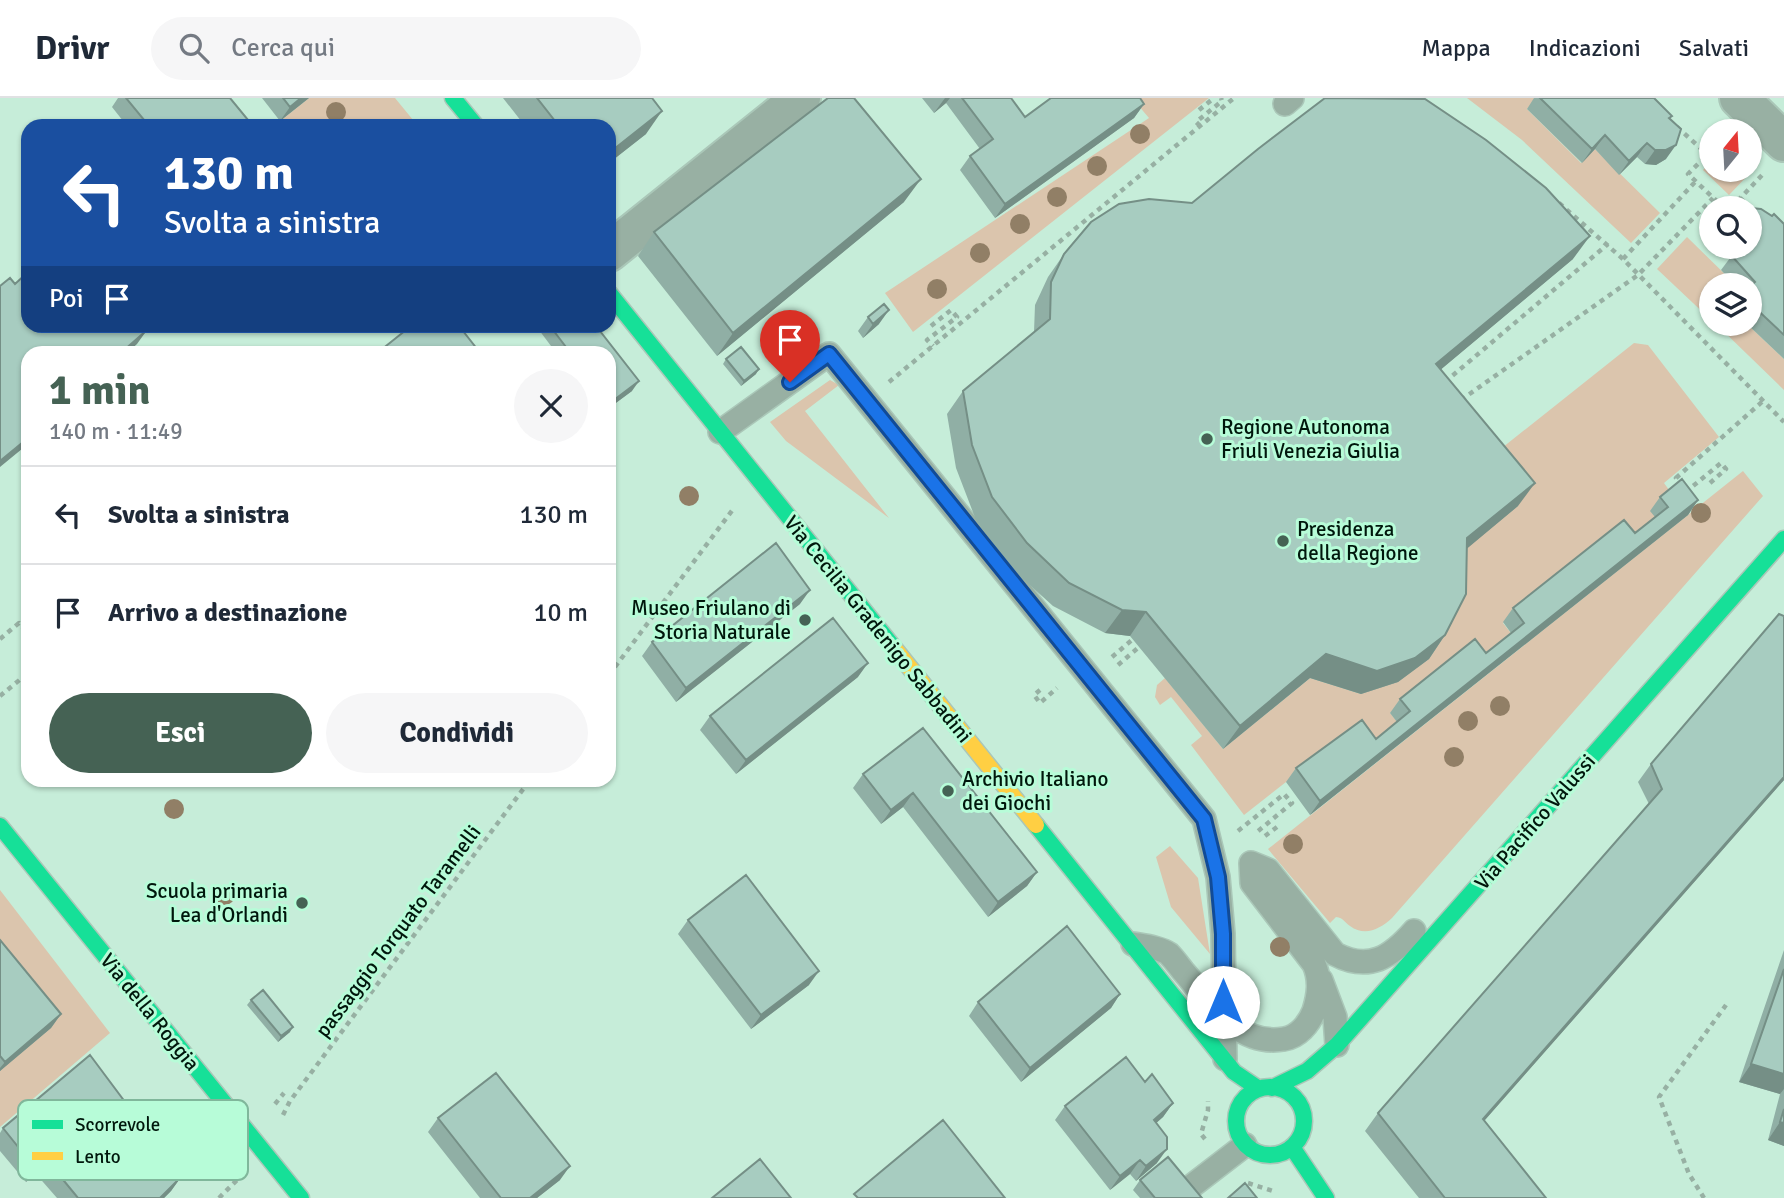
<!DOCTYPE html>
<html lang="it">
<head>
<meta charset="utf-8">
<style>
	body { margin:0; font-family:Signika,sans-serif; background:#f6f6f7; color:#1f2937; height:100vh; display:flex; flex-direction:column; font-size:26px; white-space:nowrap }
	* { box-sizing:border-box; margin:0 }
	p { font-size:23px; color:#747a83 }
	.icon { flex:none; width:38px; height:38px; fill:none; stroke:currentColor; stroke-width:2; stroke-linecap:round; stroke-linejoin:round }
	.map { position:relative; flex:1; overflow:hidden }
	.side { position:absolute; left:21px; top:248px; width:595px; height:441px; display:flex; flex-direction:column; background:#fff; border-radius:21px; box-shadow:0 2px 5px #0004 }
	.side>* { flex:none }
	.guide { position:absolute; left:21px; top:21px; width:595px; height:214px; border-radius:21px; box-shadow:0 2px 5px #0004; background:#1a4fa0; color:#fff; overflow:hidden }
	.needle { width:46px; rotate:18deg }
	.controls { position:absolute; left:1699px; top:21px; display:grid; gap:14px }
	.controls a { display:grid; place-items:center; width:63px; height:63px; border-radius:50%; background:#fff; box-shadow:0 2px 5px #0004; font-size:35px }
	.pin { position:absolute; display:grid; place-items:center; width:60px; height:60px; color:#fff; margin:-72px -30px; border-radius:50% 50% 50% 0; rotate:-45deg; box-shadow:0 0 7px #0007 }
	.pin .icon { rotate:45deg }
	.me { position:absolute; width:77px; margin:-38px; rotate:0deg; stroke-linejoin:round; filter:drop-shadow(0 0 5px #0008) }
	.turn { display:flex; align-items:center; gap:24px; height:147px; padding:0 28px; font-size:32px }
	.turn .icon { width:91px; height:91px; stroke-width:2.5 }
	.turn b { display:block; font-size:49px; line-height:60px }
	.then { display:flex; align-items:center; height:66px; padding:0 28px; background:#0003; gap:14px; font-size:26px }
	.round { display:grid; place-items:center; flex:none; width:74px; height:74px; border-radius:37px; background:#f6f6f7 }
	.summary { display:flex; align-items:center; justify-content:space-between; height:119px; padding:0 28px }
	h1 { font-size:42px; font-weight:700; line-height:52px; color:#456254 }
	.primary-button { display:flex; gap:14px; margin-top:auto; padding:14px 28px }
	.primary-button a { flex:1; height:80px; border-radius:42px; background:#456254; color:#fff; font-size:28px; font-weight:700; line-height:80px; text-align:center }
	.primary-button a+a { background:#f6f6f7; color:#1f2937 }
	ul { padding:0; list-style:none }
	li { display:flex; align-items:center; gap:21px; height:98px; padding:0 28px; border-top:2px solid #e0e1e3 }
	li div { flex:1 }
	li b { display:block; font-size:26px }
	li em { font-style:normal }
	header { display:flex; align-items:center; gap:42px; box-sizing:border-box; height:98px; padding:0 35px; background:#fff; border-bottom:2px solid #e0e1e3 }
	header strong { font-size:33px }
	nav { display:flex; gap:38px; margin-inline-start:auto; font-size:24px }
	.search { width:490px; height:63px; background:#f6f6f7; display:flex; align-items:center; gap:18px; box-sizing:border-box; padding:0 24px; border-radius:38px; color:#747a83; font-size:26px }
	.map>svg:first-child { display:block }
	.green { fill:#dbc5ad }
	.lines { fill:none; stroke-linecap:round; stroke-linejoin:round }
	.lane-casing { stroke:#aac7b8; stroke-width:26 }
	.street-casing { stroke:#aac7b8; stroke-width:42 }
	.fast-casing { stroke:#aac7b8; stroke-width:19 }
	.slow-casing { stroke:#aac7b8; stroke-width:19 }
	.path { stroke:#97b0a3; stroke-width:4.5; stroke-dasharray:5 5; stroke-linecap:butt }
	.lane { stroke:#98b0a3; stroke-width:23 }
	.street { stroke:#98b0a3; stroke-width:38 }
	.fast { stroke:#16e098; stroke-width:16 }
	.slow { stroke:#ffcf43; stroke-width:16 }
	.tree { fill:#917f66 }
	.wall { fill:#90afa5 }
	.shaded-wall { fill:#758f86 }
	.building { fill:#a7ccc0; stroke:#758f86; stroke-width:2 }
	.route-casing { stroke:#114b97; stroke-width:18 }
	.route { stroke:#1a73e8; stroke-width:12 }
	.poi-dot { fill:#456254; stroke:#b7fcd8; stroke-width:2.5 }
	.labels { text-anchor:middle; stroke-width:6; stroke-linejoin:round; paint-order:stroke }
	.poi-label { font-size:21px; fill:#00170c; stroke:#b7fcd8; text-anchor:start }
	.street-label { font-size:21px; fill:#00170c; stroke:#b7fcd8 }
	.key { fill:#b7fcd8; stroke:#80b79b; stroke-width:2 }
	.key-label { font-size:19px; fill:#00170c }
</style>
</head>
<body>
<header>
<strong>Drivr</strong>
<div class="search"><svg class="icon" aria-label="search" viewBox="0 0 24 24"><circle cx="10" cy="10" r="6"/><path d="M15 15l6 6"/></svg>Cerca qui</div>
<nav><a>Mappa</a><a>Indicazioni</a><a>Salvati</a></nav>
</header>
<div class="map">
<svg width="1784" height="1100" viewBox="0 0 1784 1100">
	<rect width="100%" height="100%" fill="#c6edd9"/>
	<path class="green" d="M309 0H395L418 28H274Z
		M1132 0H1209L913 234 885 195 1149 20Z
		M1467 0H1537L1527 11 1581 65 1595 51 1660 115 1631 145 1522 42Z
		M1711 63 1712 72H1750V68L1753 72 1729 97 1703 72Z
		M1687 139 1736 187H1712L1711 222 1657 171Z
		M1716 226H1747L1784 261V292Z
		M1634 245 1648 247 1719 339 1664 385 1672 396 1658 423 1503 525 1514 539 1390 615 1400 627 1366 655 1286 684 1244 717 1191 647 1202 638 1171 599 1160 607 1155 599 1157 587 1165 580 1223 651 1310 580 1361 596 1483 365Z
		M830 282 839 287 805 313 889 420 786 343 770 324Z
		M1743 373 1763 398 1392 820C1380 831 1365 839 1350 828 1344 824 1344 820 1336 819L1330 825 1268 751Z
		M1170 748 1198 780 1210 856 1171 809 1156 759Z
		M0 792 110 935 0 1029Z"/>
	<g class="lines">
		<g class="lane-casing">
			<path id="lane" d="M1285 6 1292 0
				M720 334 829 256 1204 721 1218 779 1223 836 1225 961
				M1133 846C1144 848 1161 850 1169 856 1174 861 1179 868 1183 873 1210 904 1237 949 1284 941 1298 939 1309 926 1314 913 1319 897 1321 882 1314 866L1252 785 1251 765 1268 772 1335 856C1369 874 1391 859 1414 833
				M1321 882 1335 919 1337 947
				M1193 1087 1245 1047"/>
		</g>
		<g class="street-casing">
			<path id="street" d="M1739 0 1784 44
				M609 154 801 0"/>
		</g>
		<g class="fast-casing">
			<path id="fast" d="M453 0 476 28
				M609 195 894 550
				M1036 727 1234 974 1259 991
				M0 728 301 1100
				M1236 1023a34 34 0 1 1 68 0a34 34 0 1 1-68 0Z
				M1272 990 1307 973 1337 947 1784 441
				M1292 1049 1326 1100"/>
		</g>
		<g class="slow-casing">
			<path id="slow" d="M894 550 1036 727"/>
		</g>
		<path class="path" d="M1199 12 1214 0
			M1200 28 1196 24 1222 3 1221 0
			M1677 29 1707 56
			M1712 52 1688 76 1724 110
			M1740 100 1755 114
			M1559 105 1623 161 1784 324
			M1731 110 1764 75
			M1623 161 1696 83
			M931 228 951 212 957 219 927 242 933 248
			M889 284 1234 0
			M1445 284 1608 146
			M1461 302 1638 177 1713 100
			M1710 385 1726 371 1721 365 1687 393 1676 380 1763 303
			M0 541 19 525 28 535
			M1112 559 1133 541
			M1118 567 1139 549
			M609 577 734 410
			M1040 592 1034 597 1040 605 1057 590
			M0 598 28 575
			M1238 733 1284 696 1292 705 1257 734
			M1265 738 1281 726
			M275 1006 284 995
			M283 1017 290 1003 530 682
			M1205 1041 1201 1036 1208 1012V1003
			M1248 1085 1273 1093
			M219 1100 238 1081
			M1704 1100 1689 1076 1659 999 1726 907"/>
		<use href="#lane" class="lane"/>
		<use href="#street" class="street"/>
		<use href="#fast" class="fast"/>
		<use href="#slow" class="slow"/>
	</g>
	<g class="tree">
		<circle cx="336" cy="14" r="10"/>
		<circle cx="1140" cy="36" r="10"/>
		<circle cx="1097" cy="68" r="10"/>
		<circle cx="1057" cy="99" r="10"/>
		<circle cx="1020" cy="126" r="10"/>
		<circle cx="980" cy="155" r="10"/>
		<circle cx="937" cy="191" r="10"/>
		<circle cx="689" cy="398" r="10"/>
		<circle cx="1701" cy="415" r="10"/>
		<circle cx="1500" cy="608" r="10"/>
		<circle cx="1468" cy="623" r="10"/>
		<circle cx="1454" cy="659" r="10"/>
		<circle cx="174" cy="711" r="10"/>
		<circle cx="1293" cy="746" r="10"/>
		<circle cx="225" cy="797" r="10"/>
		<circle cx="1280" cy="849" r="10"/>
	</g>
	<path class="wall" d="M118 0H230L253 28H127L112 9Z
		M262 0H309L280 23Z
		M503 0H652L646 36 609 65V28H525Z
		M922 0H1011L1025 19 1144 6 1134 20 995 120 960 72 970 58 980 51 946 5 934 15Z
		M1534 0H1654L1672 18 1670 21 1666 61 1656 67 1645 66 1637 59 1619 77 1595 51 1582 65 1527 11Z
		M904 104 717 258 638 158 654 134Z
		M1784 126V261L1747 226H1750V187H1735L1721 172 1736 152 1732 149H1750Z
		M1064 156 1573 161 1441 271 1518 408 1467 450 1445 537 1429 561 1398 584 1361 596 1310 580 1223 651 1130 538 1105 535 1053 508 1010 469 976 422 956 370 947 316 963 293 1034 234 1035 207 1048 179Z
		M868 219 879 226 863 240 858 233Z
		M536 228H596L632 293 609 310V256H557Z
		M726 261 756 276 741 288 723 266Z
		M1660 399 1698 402 1688 417 1310 717 1286 684 1296 670 1376 641 1397 624 1390 615 1400 601 1486 555 1511 535 1503 524 1513 510 1635 435 1655 419 1650 413Z
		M800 506 676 604 642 558 652 544Z
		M1784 518V682L1484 1023 1546 1100H1419L1365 1033 1378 1015 1649 706 1638 684 1651 666Z
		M858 579 736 676 700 632 710 618Z
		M923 630 1037 774 1027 788 988 819 903 709 881 726 853 690 863 676Z
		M688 822 809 887 751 931 678 836Z
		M0 842 61 916 51 930 0 973Z
		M1784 852V1048L1768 1042 1780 996 1739 984Z
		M1120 896 1111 910 1021 984 969 918 978 904Z
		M251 902 290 934 278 944 247 907Z
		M1145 984 1173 1005 1163 1019 1156 1025 1157 1065 1136 1083 1130 1076 1110 1092 1055 1022 1065 1008Z
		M438 1020 560 1082 537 1100H480L428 1034Z
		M3 1030 181 1079 171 1093 164 1100H57L36 1076 26 1084 0 1053V1035Z
		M1140 1082 1202 1100H1140L1133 1092Z"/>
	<path class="shaded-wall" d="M301 0H309L280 23 290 9Z
		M945 0H950L946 5 934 15Z
		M1144 6 1134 20 995 120 1005 106Z
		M662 13 646 36 609 65V55Z
		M1605 37 1595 51 1582 65 1592 51Z
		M1647 45 1637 59 1619 77 1629 63Z
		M1676 47 1666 61 1656 67 1645 66 1655 52Z
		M921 81 904 104 717 258 733 235Z
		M1590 138 1573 161 1420 289 1436 266Z
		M889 212 879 226 863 240 873 226Z
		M147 232 137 246 126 256 123 253Z
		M759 271 756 276 741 288 744 283Z
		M639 283 632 293 609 310 610 305Z
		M28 340V346L0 369V363Z
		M1535 385 1518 408 1451 464 1467 440Z
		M1698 402 1688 417 1310 717 1320 703Z
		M810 492 800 506 676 604 686 590Z
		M1122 512 1146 514 1130 538 1105 535Z
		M1445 537 1429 561 1398 584 1361 596 1310 580 1223 651 1240 628 1326 556Z
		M868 565 858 579 736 676 746 662Z
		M1784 679V682L1470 1039 1483 1021Z
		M913 695 903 709 881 726 891 712Z
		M1037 774 1027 788 988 819 998 804Z
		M819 873 809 887 751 931 761 917Z
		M1120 896 1111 910 1021 984 1030 970Z
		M61 916 51 930 0 973V970L5 964Z
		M293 929 290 934 278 944 281 938Z
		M1751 966 1784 976V991L1780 996 1739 984Z
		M1173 1005 1163 1019 1144 1036 1154 1022Z
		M1780 1024 1784 1025V1048L1768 1042Z
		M1167 1051 1157 1065 1136 1083 1146 1068Z
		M46 1061 36 1076 26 1084 35 1070Z
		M1140 1062 1130 1076 1110 1092 1120 1078Z
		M570 1068 560 1082 537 1100H530Z
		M181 1079 171 1093 164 1100H160Z"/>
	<path class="building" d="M126 0H230L253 28H149Z
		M283 0H301L290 9Z
		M537 0H652L662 13 609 55V28H559Z
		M828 0H854L921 81 733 235 654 134Z
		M962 0H1011L1025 19 1051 0H1140L1144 6 1005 106 970 58 993 41Z
		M1325 0 1425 1 1486 42 1546 90 1590 138 1436 266 1535 385 1467 440 1466 496 1445 537 1415 560 1377 573 1326 556 1240 628 1146 514 1122 512 1069 485 1027 445 992 399 972 347 963 293 1050 221 1051 184 1064 156 1091 124 1119 106 1149 101 1192 105 1258 51Z
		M1540 0H1654L1672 18 1669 20 1681 31 1676 47 1666 52H1655L1647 45 1629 63 1605 37 1592 51Z
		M1751 110 1761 111 1772 118 1774 116 1784 126V237L1750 205V188L1755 184 1731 157 1739 149H1750V111Z
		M28 174V228H143L147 232 123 253 126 256H28V340L0 363V188L10 180 15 186Z
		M884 206 889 212 873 226 868 219Z
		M411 228H459L481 256H376Z
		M550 228H596L639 283 610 305 609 304V256H565L569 253Z
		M741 249 759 271 744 283 726 261Z
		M1682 381 1698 402 1320 703 1296 670 1362 622 1376 641 1410 613 1400 601 1475 541 1486 555 1524 525 1513 510 1624 422 1635 435 1668 409 1660 399Z
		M776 445 810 492 686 590 652 544Z
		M1779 516 1784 518V679L1483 1021 1546 1100H1445L1378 1015 1662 691 1651 666Z
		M833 520 868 565 746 662 710 618Z
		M923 630 1037 774 998 804 913 695 891 712 863 676Z
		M746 777 819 873 761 917 688 822Z
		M1067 828 1120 896 1030 970 978 904Z
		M0 842 61 916 5 964 0 958Z
		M1784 871V976L1751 966Z
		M263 892 293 929 281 938 251 902Z
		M90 957 181 1079 160 1100H78L46 1061 35 1070 3 1030Z
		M1126 959 1145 984 1152 976 1173 1005 1154 1022 1167 1039V1051L1146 1068 1140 1062 1120 1078 1065 1008Z
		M496 975 570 1068 530 1100H501L438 1020Z
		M1784 1011V1025L1780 1024Z
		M943 1022 1005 1100H858L854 1096Z
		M1168 1059 1202 1100H1155L1140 1082Z
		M760 1061 791 1100H712Z
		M1245 1085 1257 1100H1228Z"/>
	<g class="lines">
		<g class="route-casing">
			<path id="route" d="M790 284 829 256 1204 721 1218 779 1223 836V904"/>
		</g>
		<use href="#route" class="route"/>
	</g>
	<g class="poi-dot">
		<circle cx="1207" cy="341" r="7"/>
		<circle cx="1283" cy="443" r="7"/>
		<circle cx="805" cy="522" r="7"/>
		<circle cx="948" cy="693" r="7"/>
		<circle cx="302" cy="805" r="7"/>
	</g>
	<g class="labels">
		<g class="poi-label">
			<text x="1221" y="336">Regione Autonoma<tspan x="1221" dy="24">Friuli Venezia Giulia</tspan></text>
			<text x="1297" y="438">Presidenza<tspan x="1297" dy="24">della Regione</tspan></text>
			<text x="791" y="517" text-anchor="end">Museo Friulano di<tspan x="791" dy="24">Storia Naturale</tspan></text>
			<text x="962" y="688">Archivio Italiano<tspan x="962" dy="24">dei Giochi</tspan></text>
			<text x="288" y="800" text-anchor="end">Scuola primaria<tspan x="288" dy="24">Lea d'Orlandi</tspan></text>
		</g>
		<g class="street-label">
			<text transform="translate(878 531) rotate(51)" y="7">Via Cecilia Gradenigo Sabbadini</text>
			<text transform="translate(1535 724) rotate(-49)" y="7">Via Pacifico Valussi</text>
			<text transform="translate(398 833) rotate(-53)" y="7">passaggio Torquato Taramelli</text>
			<text transform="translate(150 914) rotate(51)" y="7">Via della Roggia</text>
		</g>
	</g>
	<rect x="18" y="1002" width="230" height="80" rx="10" class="key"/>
	<rect x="32" y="1022" width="31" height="9" fill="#16e098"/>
	<rect x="32" y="1054" width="31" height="8" fill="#ffcf43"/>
	<g class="key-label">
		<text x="75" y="1033">Scorrevole</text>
		<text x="75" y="1065">Lento</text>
	</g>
</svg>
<div class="controls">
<a><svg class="needle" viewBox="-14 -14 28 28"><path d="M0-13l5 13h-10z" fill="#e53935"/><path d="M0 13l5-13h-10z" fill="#747a83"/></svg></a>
<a><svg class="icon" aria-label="search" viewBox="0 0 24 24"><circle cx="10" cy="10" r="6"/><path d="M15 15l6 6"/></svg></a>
<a><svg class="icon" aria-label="layers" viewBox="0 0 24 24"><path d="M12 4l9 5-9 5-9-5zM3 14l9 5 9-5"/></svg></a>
</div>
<div class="pin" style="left:790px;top:284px;background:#d93025"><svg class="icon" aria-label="arrive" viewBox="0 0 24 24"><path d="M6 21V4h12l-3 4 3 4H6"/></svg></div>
<svg class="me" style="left:1223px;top:904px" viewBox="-20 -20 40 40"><circle r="19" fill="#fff"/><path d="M0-13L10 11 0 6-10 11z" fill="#1a73e8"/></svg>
<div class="guide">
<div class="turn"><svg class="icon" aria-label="left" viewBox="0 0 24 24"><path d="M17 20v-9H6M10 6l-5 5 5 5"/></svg><div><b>130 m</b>Svolta a sinistra</div></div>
<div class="then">Poi<svg class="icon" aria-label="arrive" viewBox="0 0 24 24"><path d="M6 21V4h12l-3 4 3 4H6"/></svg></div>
</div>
<section class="side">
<div class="summary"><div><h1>1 min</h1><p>140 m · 11:49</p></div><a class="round"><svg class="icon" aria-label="close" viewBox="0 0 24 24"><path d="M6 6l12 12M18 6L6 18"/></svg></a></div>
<ul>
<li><svg class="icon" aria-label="left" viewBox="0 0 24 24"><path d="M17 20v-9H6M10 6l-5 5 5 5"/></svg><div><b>Svolta a sinistra</b></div><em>130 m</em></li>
<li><svg class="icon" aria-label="arrive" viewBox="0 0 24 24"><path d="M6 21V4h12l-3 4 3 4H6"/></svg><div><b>Arrivo a destinazione</b></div><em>10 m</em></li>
</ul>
<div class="primary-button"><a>Esci</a><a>Condividi</a></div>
</section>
</div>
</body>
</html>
